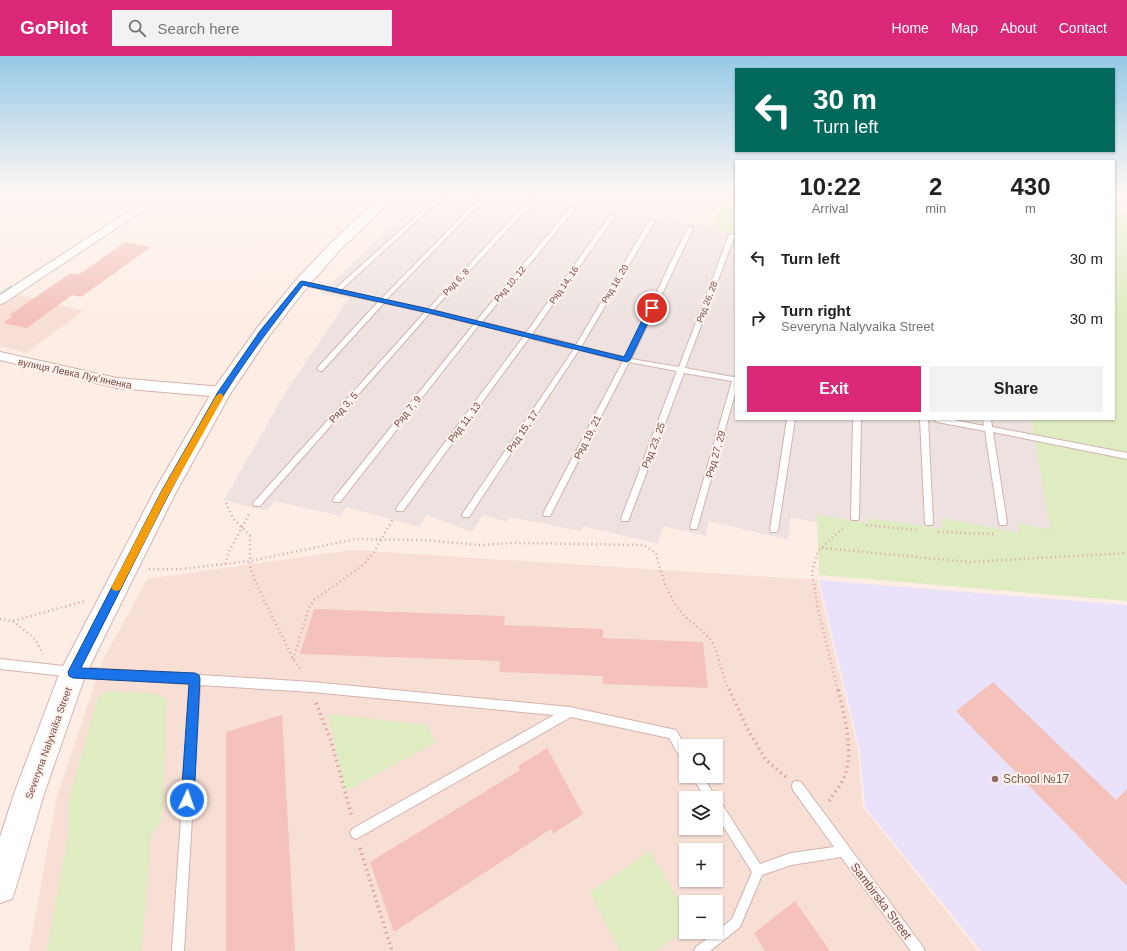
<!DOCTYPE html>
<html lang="en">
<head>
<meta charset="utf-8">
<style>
	body { margin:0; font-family:Helvetica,sans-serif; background:#f2f2f2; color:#222; height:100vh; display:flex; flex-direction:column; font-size:15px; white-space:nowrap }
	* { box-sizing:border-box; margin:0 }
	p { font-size:13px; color:#767676 }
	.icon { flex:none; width:22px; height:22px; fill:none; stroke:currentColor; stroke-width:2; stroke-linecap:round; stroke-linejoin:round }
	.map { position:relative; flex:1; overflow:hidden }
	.sheet { position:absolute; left:735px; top:104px; width:380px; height:260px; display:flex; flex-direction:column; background:#fff; border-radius:0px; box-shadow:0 1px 3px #0004 }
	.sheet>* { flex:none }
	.guide { position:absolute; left:735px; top:12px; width:380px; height:84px; border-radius:0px; box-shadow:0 1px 3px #0004; background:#00695c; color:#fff; overflow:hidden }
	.controls { position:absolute; left:679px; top:683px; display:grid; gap:8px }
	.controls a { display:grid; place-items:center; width:44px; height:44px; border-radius:0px; background:#fff; box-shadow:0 1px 3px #0004; font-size:20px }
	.pin { position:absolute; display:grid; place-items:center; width:34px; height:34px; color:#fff; margin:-17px; border:2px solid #fff; border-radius:50%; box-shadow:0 1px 4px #0007 }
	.me { position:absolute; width:44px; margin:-22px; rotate:3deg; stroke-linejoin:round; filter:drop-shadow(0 0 3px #0008) }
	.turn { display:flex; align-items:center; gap:14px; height:84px; padding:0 12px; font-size:18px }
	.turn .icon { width:52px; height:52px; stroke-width:2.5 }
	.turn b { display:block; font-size:28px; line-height:34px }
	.eta { display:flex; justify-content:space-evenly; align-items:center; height:68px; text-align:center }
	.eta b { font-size:24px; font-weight:700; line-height:28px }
	.button { display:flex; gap:8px; margin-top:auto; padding:8px 12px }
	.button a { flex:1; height:46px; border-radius:0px; background:#db2777; color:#fff; font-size:16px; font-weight:700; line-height:46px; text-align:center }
	.button a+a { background:#f2f2f2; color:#222 }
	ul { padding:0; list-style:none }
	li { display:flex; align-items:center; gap:12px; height:60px; padding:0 12px }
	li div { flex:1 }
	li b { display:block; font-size:15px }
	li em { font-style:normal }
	header { display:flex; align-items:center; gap:24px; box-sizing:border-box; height:56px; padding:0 20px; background:#db2777; color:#fff }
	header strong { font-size:19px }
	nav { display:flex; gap:22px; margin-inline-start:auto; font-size:14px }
	.search { width:280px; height:36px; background:#f2f2f2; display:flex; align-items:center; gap:10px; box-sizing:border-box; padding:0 14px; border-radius:0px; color:#767676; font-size:15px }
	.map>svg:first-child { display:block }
	.residential { fill:#f8dfd6; fill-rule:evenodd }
	.industrial { fill:#ede2df }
	.education { fill:#eae1fa }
	.green { fill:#dfecc2 }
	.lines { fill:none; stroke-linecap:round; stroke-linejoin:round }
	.stream { fill:#9ddbd3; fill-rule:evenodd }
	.building { fill:#f4c2bb }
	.lane-casing { stroke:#d2b3ac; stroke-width:2 }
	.street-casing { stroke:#d2b3ac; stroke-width:2 }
	.secondary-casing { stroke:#d8b3ac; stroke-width:2 }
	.path-far2 { stroke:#daa49d; stroke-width:1.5; stroke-dasharray:0.5 2; stroke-linecap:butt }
	.path-far1 { stroke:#daa49d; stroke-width:2.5; stroke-dasharray:1 3.5; stroke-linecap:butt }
	.path { stroke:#daa49d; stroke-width:3.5; stroke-dasharray:1.5 4; stroke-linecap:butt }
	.lane { fill:#fff; fill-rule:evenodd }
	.street { fill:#fff; fill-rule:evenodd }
	.secondary { fill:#fff; fill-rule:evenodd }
	.route { fill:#1a73e8; stroke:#114b97 }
	.slow { fill:#f59e0b }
	.education-dot { fill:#8d6e63; stroke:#fff2ec; stroke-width:1.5 }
	.labels { text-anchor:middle; stroke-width:4; stroke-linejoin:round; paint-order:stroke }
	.far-street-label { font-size:9px; fill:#784c48; stroke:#fff2ec }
	.street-label { font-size:10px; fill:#784c48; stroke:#fff2ec }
	.near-education-label { font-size:12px; fill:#785e54; stroke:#fff2ec; text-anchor:start }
	.near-street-label { font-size:12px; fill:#784c48; stroke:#fff2ec }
</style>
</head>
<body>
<header>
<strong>GoPilot</strong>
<div class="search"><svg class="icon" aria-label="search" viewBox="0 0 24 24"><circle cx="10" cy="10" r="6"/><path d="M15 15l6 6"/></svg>Search here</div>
<nav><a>Home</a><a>Map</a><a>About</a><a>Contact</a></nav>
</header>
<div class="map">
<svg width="1127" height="895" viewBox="0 0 1127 895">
	<rect width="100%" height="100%" fill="#fdede5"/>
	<path class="residential" d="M16 238 83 255 26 297 0 290V249Z
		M352 494 817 524 858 694 863 751 978 895H29L57 740 103 604 147 523ZM686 690H716V720H686ZM686 742H716V772H686ZM686 794H716V824H686ZM686 846H716V876H686Z"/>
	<path class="industrial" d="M427 137H526L736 176V363H1031L1052 474 1018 468 1020 477 942 463 943 474 868 463V467L817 459V467L791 461 788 484 709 465 706 480 663 470 658 488 583 470 581 475 509 461 507 466 483 459 472 476 426 459 419 471 346 451 340 460 275 445 267 455 224 444 287 334 349 242 320 238Z"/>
	<path class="education" d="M819 524 1127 549V895H981L865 751 860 695Z"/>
	<path class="green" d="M726 137H736V176L712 172Z
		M1114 155H1127V545L819 519 817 459 868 467V462L942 473V462L1019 477 1018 467 1051 474 1031 363H1114Z
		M107 635 158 638 167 644 162 762 151 780 142 895H47L69 775V745L98 641Z
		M328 658 428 669 435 687 345 735Z
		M650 795 686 857V873L656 895H620L590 836Z"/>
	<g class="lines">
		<path class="stream" d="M10 230 14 231 0 240V237Z"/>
	</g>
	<path class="building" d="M125 186 151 191 81 241 72 239 27 272 3 267 13 260 9 259 71 217 78 219Z
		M314 553 505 560 504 569 603 573V582L703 586 708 632 603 628V620L499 616 500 605 300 598Z
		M993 626 1116 744 1127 733V830L956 655Z
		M282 659 295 895H226V676Z
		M547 692 583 758 553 778 551 773 394 876 370 806 520 714 518 710Z
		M795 845 830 895H765L754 877Z"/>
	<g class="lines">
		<g class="lane-casing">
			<path id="lane" d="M442 137H447L341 234 381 243 485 137H490L386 244 428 253 530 143H534V145L433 254 476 265 571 151H575V153L482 266 526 277 610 159H614L615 160 532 278 576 289 649 165 652 163 655 165 581 291 625 301 687 173 690 171 693 173 631 303 679 311 729 179 734 178 735 179 685 312 733 321 736 320V334L697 473H691L690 471 732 325 684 317 629 463 628 465H622L621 463 677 315 629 306 550 460H544L543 458 623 305 579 294 469 461H463L462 459 463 457 574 293 529 282 403 455H397L396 453 397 451 524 280 479 269 340 446H334L333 444 334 442 474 268 430 257 260 450H254L253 448 254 446 425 256 384 247 322 315H320L317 313 318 311 378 246 302 229 299 227 302 225 335 233Z
				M1114 141 1127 143V145L1114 143Z
				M787 363H795L778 474 777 476H771L770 474Z
				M853 363H861L859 462 858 464H852L851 462Z
				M920 363H928L933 467 932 469H926L925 467Z
				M933 363H950L984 370 983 363H991L992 371 1127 397V403L993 376 1007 467 1006 469H1000L999 467 985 375 937 366Z
				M0 603 73 611 312 626 570 651 676 674 686 691V706L682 705 669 682 571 661 356 783 352 781 350 777 352 773 554 659 312 636 200 629 184 895H172L190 628 73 621 0 613Z
				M692 720H703L716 742V743V742H705Z
				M797 725 801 726 923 891 925 895H911L841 801 791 809 762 819 740 871 710 895H694L696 891 732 863 752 816 716 759V743L720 745 760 808 791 797 834 791 793 734 792 730 793 726Z"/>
		</g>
		<g class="street-casing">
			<path id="street" d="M157 137H169L4 247 0 248V239Z
				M0 296 117 322 222 331 227 333 229 336 227 339 222 341 117 332 0 304Z"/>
		</g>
		<g class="secondary-casing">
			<path id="secondary" d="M384 137H399L340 194 308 230 269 280 230 338 174 440 85 620 45 735 16 831 12 843 0 847V781L15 735 60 616 156 432 215 331 257 272 296 224 330 188Z"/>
		</g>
		<path class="path-far2" d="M542 138 567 142
			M583 145 608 149
			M623 153 643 157
			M623 154 631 143
			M664 161 680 164
			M703 168 721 174
			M715 172 727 137"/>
		<path class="path-far1" d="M226 447 233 462 250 480V510L254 523 293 603 301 614
			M866 469 917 474
			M938 476 995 478
			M822 492 969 506 1127 497
			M225 508 229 496 250 456
			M149 513H182L250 505 356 483 423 484 480 489 512 487 644 489 656 497C660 516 670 547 685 560 694 569 707 577 713 588 720 602 722 620 729 634
			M0 563 13 565 85 545
			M13 565 35 583 43 598
			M293 603 309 552 314 544 363 509 374 496 393 463
			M838 634 818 554 812 516 818 495 845 470"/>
		<path class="path" d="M729 633 747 672 766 704 786 721
			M316 647 331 685 352 761
			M829 745C834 737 842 728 845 719 854 696 844 656 838 633
			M360 792 392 895"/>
		<use href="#lane" class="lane"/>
		<use href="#street" class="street"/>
		<use href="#secondary" class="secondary"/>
	</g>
	<linearGradient id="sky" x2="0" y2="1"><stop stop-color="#95c9e6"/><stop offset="0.52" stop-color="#fef7f3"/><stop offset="1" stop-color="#fef7f3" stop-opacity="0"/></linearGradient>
	<rect width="1127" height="262" fill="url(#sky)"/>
	<path class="route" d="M302 225 429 253 624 301 648 252 652 249 655 252 630 304 627 306 429 257 303 229C276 264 249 299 225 337 172 426 128 520 81 612L195 617 199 619 200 623 194 744 192 748 187 750 183 748 181 744 189 628 73 622 69 620 68 616 161 436 218 336 260 275 300 226Z"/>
	<path class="slow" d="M220 337 224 340 168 440 120 534 116 535 113 534 111 531 113 528 161 436 216 340Z"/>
	<circle class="education-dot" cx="995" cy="723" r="4"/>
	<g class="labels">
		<g class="far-street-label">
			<text transform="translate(456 226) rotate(-47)" y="3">Ряд 6, 8</text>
			<text transform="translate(510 228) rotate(-50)" y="3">Ряд 10, 12</text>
			<text transform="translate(615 228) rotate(-59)" y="3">Ряд 18, 20</text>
			<text transform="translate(564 229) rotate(-55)" y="3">Ряд 14, 16</text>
			<text transform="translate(707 246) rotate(-69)" y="3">Ряд 26, 28</text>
		</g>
		<g class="street-label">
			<text transform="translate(75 317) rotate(12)" y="4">вулиця Левка Лукʼяненка</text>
			<text transform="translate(343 351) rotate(-48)" y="4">Ряд 3, 5</text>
			<text transform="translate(407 355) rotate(-51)" y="4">Ряд 7, 9</text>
			<text transform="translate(464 366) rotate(-53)" y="4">Ряд 11, 13</text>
			<text transform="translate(522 375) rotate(-56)" y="4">Ряд 15, 17</text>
			<text transform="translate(587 381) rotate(-63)" y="4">Ряд 19, 21</text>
			<text transform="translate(653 389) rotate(-69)" y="4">Ряд 23, 25</text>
			<text transform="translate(715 398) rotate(-74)" y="4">Ряд 27, 29</text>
			<text transform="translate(48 687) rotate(-70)" y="4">Severyna Nalyvaika Street</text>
		</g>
		<g class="near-education-label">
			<text x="1003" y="727">School №17</text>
		</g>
		<g class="near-street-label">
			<text transform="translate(881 845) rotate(53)" y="4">Sambirska Street</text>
		</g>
	</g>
</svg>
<div class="controls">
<a><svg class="icon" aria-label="search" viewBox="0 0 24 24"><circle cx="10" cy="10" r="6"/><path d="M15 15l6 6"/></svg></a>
<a><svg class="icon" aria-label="layers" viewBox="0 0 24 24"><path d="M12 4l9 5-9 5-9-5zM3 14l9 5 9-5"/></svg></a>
<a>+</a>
<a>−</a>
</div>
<div class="pin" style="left:652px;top:252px;background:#d93025"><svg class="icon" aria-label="arrive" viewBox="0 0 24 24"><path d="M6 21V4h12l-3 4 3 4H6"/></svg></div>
<svg class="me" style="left:187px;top:744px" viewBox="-20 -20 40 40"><circle r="17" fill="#1a73e8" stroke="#fff" stroke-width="3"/><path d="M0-11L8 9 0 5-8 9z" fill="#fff"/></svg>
<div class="guide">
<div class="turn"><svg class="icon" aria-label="left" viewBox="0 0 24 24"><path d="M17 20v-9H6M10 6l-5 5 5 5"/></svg><div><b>30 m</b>Turn left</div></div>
</div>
<section class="sheet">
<div class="eta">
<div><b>10:22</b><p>Arrival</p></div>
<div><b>2</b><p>min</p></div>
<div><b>430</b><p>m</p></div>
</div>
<ul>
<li><svg class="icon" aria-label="left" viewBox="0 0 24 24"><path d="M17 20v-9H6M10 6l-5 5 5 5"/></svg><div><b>Turn left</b></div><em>30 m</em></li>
<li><svg class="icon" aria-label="right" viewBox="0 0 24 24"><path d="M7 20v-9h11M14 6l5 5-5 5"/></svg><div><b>Turn right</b><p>Severyna Nalyvaika Street</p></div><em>30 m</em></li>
</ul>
<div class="button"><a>Exit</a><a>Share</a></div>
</section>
</div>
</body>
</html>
